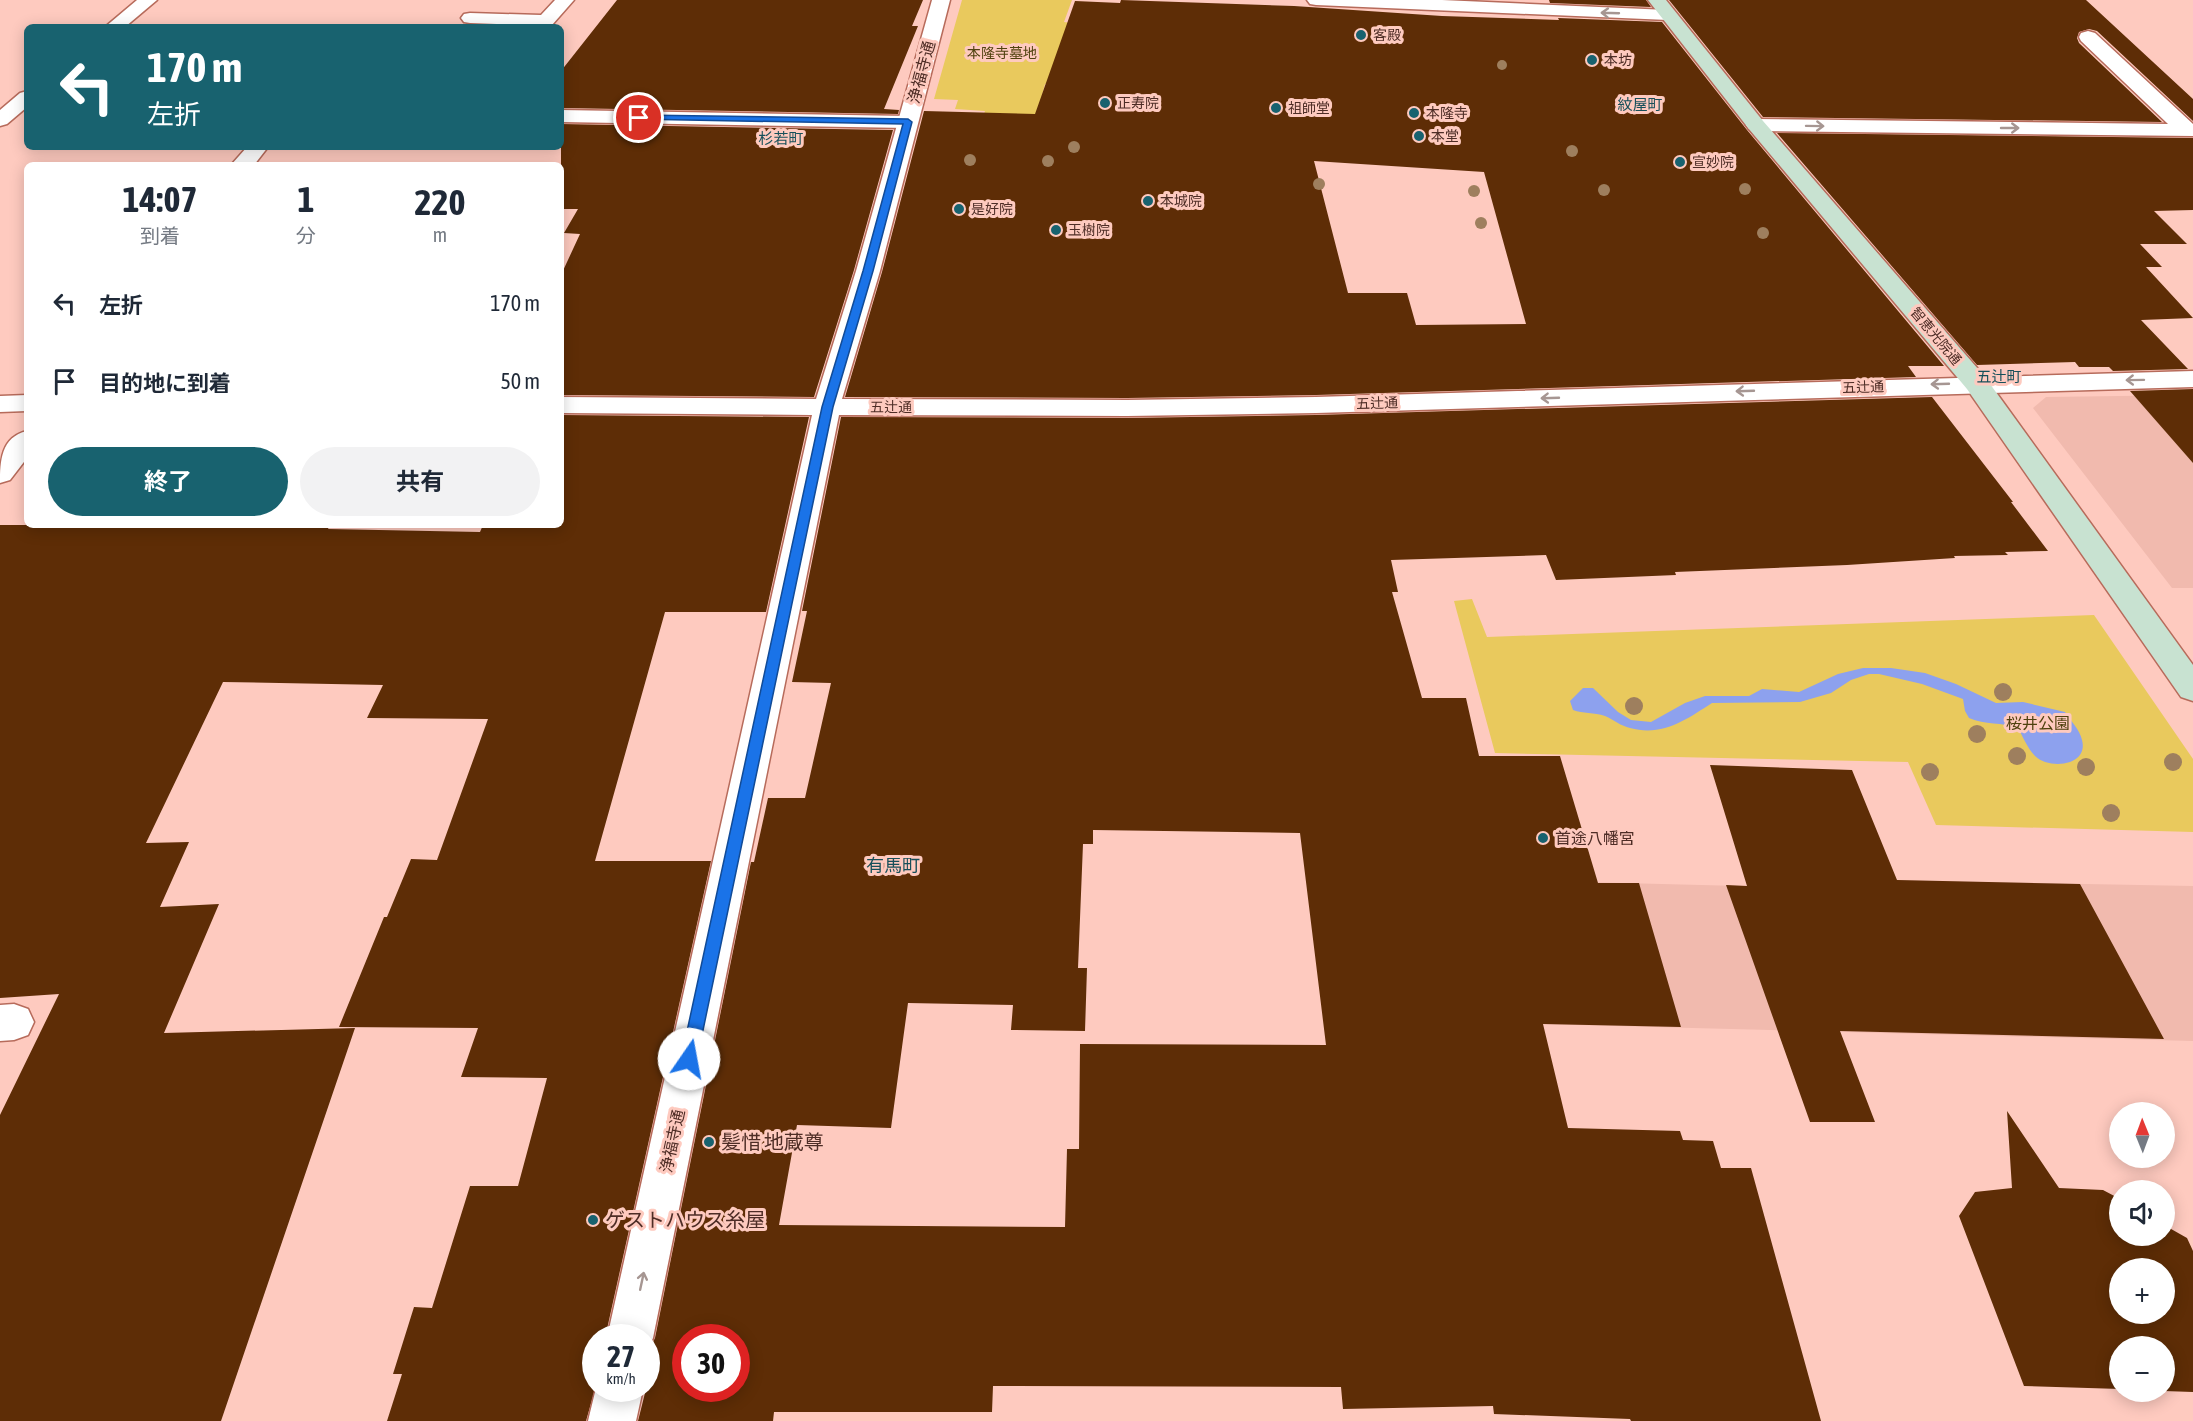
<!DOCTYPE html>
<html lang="ja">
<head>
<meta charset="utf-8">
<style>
	body { margin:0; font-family:"Asap Condensed","Noto Sans JP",sans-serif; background:#f2f2f3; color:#1f2937; height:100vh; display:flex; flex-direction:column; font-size:22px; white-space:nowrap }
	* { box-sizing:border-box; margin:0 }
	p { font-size:20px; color:#747a83 }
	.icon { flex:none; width:33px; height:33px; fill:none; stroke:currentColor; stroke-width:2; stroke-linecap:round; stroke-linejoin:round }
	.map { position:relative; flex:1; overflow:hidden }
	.sheet { position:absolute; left:24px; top:162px; width:540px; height:366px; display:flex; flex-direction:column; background:#fff; border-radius:9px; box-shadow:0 3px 15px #0003 }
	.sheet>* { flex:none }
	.hud { position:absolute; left:24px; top:24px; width:540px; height:126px; border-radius:9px; box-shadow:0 3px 15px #0003; background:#18626f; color:#fff; overflow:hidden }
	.needle { width:39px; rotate:359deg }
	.fabs { position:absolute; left:2109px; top:1102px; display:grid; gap:12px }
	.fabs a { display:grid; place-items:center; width:66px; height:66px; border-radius:50%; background:#fff; box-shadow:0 3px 15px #0003; font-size:30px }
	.speed { position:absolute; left:582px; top:1324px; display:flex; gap:12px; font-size:30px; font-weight:700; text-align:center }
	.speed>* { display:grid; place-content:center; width:78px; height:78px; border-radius:50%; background:#fff; box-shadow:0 3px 15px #0003; line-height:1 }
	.speed small { font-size:15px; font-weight:400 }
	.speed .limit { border:9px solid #d22; background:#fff; color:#111 }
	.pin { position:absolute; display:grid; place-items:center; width:51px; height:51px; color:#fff; margin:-26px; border:3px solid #fff; border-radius:50%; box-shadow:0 2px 6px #0007 }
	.me { position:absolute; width:66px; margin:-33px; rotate:12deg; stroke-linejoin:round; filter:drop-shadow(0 0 4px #0008) }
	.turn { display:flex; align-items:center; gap:21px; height:126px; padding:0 24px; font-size:27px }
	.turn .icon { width:78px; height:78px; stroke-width:2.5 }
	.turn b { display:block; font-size:42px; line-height:51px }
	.eta { display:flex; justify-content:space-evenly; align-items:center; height:102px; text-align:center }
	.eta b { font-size:36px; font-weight:700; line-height:42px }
	.cta { display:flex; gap:12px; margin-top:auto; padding:12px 24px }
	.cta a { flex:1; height:69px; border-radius:36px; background:#18626f; color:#fff; font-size:24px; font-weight:700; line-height:69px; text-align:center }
	.cta a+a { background:#f2f2f3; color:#1f2937 }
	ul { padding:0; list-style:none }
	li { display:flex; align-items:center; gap:18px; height:78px; padding:0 24px }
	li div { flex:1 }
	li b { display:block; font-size:22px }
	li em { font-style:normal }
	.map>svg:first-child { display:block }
	.built { fill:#f1baae }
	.green { fill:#e9c95d }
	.water { fill:#8da1ee }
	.building { fill:#5e2d06; fill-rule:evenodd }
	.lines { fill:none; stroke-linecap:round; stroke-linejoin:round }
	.lane-casing { stroke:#b76b5b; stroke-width:3 }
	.street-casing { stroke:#b76b5b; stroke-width:3 }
	.secondary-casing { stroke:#b76b5b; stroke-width:3 }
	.lane { fill:#fff; fill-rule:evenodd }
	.street { fill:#fff; fill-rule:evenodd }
	.secondary { fill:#c8e2d1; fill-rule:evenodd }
	.tree { fill:#9e7f5e }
	.oneway { stroke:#a69692 }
	.route { fill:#1a73e8; stroke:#114b97; stroke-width:1.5 }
	.poi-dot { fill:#18626f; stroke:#fecabf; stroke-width:2 }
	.labels { text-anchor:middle; stroke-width:6; stroke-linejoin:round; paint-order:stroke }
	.far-poi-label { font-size:14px; fill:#4e2d26; stroke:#fecabf; text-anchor:start }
	.far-park-label { font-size:14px; fill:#50420f; stroke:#fecabf }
	.far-street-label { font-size:14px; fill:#4e2d26; stroke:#fecabf }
	.far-neighbourhood-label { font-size:15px; fill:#164f5a; stroke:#fecabf }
	.street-label { font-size:16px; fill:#4e2d26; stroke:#fecabf }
	.park-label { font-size:16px; fill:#50420f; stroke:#fecabf }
	.poi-label { font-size:16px; fill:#4e2d26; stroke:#fecabf; text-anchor:start }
	.neighbourhood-label { font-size:18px; fill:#164f5a; stroke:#fecabf }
	.near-poi-label { font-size:20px; fill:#4e2d26; stroke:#fecabf; text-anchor:start }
</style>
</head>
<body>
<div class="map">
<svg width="2193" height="1421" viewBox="0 0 2193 1421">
	<rect width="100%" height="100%" fill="#fecabf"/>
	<path class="built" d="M2193 395V588H2172L2033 408 2046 397Z
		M1819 879 2193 886V1041L1537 1024 1508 880 1822 888Z"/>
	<path class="green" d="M962 0H1072L1064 22 1071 23 1051 83 1045 84 1032 133 979 129 985 111 955 109 958 100 934 99Z
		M1472 599 1487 637 2094 615 2193 759V832L1936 825 1908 762 1495 753 1454 601Z"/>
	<path class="water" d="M1863 668H1891L1925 673 1956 684 1996 703 2023 702 2065 712C2070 720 2080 730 2082 740 2089 766 2049 770 2035 756 2028 749 2023 737 2018 728 2002 722 1985 725 1969 718L1965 711 1963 699 1922 684 1879 674H1869L1851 680 1831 693 1800 702 1712 703C1687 719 1663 737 1630 728 1621 726 1614 720 1605 716 1594 712 1583 714 1573 710L1570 701 1583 688H1593L1618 712 1631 720 1651 722 1685 703 1705 696H1749L1762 689 1799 692 1838 674Z"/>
	<path class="building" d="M617 0H923L912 26H918L884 109 899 110 898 114 561 108V71Z
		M1121 0 1294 6 1442 16 1559 20 1558 18 1662 22 1747 130 1944 366H1908L1916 377 1316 395 1127 398 845 397 882 272 924 111 1035 114 1075 1 1120 3ZM1314 161 1484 172 1526 324 1416 325 1407 293H1348Z
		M1549 0H1646L1651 7 1550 3Z
		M1669 0H2086L2193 99V121L2097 31 2089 29 2079 32 2077 38 2079 43 2162 122 1763 117Z
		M561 124 893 130 854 270 814 397 561 395V275L580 234 564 233 578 209H561Z
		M1777 133 2193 138V210L2154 211 2187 244H2140L2162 267H2146L2193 318 2141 320 2188 369 2113 371 2109 367H2079L2075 362 1977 365Z
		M2193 389V463L2130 391Z
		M1932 397 2013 502H2011L2048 551 2005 552 2008 555 1954 556 1955 558 1847 565 1675 572 1676 575 1556 580 1546 555 1391 560 1398 592H1392L1422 698H1466L1479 756H1560L1598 883H1639L1681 1027 1543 1024 1568 1128 1680 1131 1683 1140 1713 1141 1721 1168H1751L1821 1421H1631L1630 1419 1494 1414 1493 1406 1343 1409 1341 1387 993 1386 992 1412H774L773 1421H638L646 1389V1356L655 1338 751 862H754L768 798H805L831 683 792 682 807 611H802L841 417 1127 418 1316 415ZM1093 830 1300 833 1326 1045 1080 1044 1079 1149H1067L1065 1227 779 1225 797 1125 891 1128 908 1003 1013 1005 1011 1030 1085 1031 1087 968H1078L1083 844H1093ZM686 1338H736V1389H686Z
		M561 415 809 417 766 612H665L595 861H711L605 1338H596V1386L586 1421H387L402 1374H393L414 1307 432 1308 470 1186H518L547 1078 461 1077 478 1028 339 1027 384 917H387L411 859 437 860 488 719 367 718 383 685 223 682 146 843 189 842 160 907 219 904 164 1033 355 1028 221 1421H0V1115L59 994 0 998V525H330L328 529 480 532 483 525H561Z
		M1710 765 1852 770 1897 880 2080 884 2164 1039 1840 1031 1875 1122H1810L1726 885 1747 886Z
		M2007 1111 2059 1188 2103 1190 2120 1199V1236H2164V1225L2187 1238 2193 1251V1392L2164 1391V1347H2120V1389L2024 1386 1959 1216 1975 1192 2012 1188ZM2120 1269H2164V1314H2120Z"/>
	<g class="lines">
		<g class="lane-casing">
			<path id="lane" d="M137 0H157L125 27H105Z
				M555 0H574L552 25 546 26 470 23 464 22 461 18 464 14 470 13 541 15Z
				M2088 31 2095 33 2193 124V136L1756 131 1749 129 1746 125 1749 121 1756 119 2168 124 2081 41 2079 37 2081 33Z
				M27 91V107L7 124 0 126V110L20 93Z
				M561 110 907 116 914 118 917 122 914 126 907 128 561 122Z
				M247 147H268L254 165H231Z
				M27 431V458L10 480 0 483C0 461 1 437 27 431Z
				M14 1004 28 1009 34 1022 28 1035 14 1040 0 1041V1005Z"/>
		</g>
		<g class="street-casing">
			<path id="street" d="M932 0H950L880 271 842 399 1127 400 1316 397 2193 371V387L1316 413 1127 416 839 415 653 1338 646 1354V1338H607L812 415 561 413V397L816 399 856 271Z
				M1307 0H1442L1668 10 1674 11 1677 15 1674 19 1668 20 1316 5 1310 4Z
				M27 395V411L0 412V396Z
				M596 1388 643 1389 636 1421H588Z"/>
		</g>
		<g class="secondary-casing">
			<path id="secondary" d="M1648 0H1666L1763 121 1985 377 2193 665V701L2181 697 1967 389 1749 129Z"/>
		</g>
		<use href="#lane" class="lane"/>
		<use href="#street" class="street"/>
		<use href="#secondary" class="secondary"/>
	</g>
	<g class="tree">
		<circle cx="1502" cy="65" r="5"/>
		<circle cx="1074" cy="147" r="6"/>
		<circle cx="1572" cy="151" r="6"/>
		<circle cx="970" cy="160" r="6"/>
		<circle cx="1048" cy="161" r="6"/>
		<circle cx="1319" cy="184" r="6"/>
		<circle cx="1745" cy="189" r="6"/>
		<circle cx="1604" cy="190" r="6"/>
		<circle cx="1474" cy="191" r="6"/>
		<circle cx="1481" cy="223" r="6"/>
		<circle cx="1763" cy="233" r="6"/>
		<circle cx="2003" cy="692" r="9"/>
		<circle cx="1634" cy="706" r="9"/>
		<circle cx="1977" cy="734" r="9"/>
		<circle cx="2017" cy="756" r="9"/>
		<circle cx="2173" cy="762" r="9"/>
		<circle cx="2086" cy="767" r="9"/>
		<circle cx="1930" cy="772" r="9"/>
		<circle cx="2111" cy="813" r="9"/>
	</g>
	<defs><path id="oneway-shaft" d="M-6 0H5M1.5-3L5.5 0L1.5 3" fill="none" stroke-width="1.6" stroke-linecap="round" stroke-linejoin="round" transform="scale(1.5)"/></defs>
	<g class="oneway">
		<use href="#oneway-shaft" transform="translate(1610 13) rotate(-178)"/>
		<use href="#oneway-shaft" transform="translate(1815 126) rotate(1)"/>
		<use href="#oneway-shaft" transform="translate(2010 128)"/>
		<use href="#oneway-shaft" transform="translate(2135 380) rotate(179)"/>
		<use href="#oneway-shaft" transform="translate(1940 384) rotate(178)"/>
		<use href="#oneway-shaft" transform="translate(1745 391) rotate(178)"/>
		<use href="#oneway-shaft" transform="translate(1550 398) rotate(178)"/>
		<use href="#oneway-shaft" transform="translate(642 1281) rotate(-78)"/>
	</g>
	<path class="route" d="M639 115 908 119 912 122 873 271 833 407 697 1059 695 1064 689 1066 683 1064 681 1059 822 407 863 271 903 124 636 119V116Z"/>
	<g class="poi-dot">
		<circle cx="1361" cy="35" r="6"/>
		<circle cx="1592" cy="60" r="6"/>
		<circle cx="1105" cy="103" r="6"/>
		<circle cx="1276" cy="108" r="6"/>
		<circle cx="1414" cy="113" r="6"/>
		<circle cx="1419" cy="136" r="6"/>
		<circle cx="1680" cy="162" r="6"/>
		<circle cx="1148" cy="201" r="6"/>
		<circle cx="959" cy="209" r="6"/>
		<circle cx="1056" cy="230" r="6"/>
		<circle cx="1543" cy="838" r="6"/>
		<circle cx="709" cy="1142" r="6"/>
		<circle cx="593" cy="1220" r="6"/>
	</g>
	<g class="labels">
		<g class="far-poi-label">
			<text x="1373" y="40">客殿</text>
			<text x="1604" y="65">本坊</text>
			<text x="1117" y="108">正寿院</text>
			<text x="1288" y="113">祖師堂</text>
			<text x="1426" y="118">本隆寺</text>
			<text x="1431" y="141">本堂</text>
			<text x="1692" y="167">宣妙院</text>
			<text x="1160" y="206">本城院</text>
			<text x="971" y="214">是好院</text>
			<text x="1068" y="235">玉樹院</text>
		</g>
		<g class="far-park-label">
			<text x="1002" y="58">本隆寺墓地</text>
		</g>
		<g class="far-street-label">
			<text transform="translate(1936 336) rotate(50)" y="5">智恵光院通</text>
			<text transform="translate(1863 387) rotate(-2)" y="5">五辻通</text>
			<text transform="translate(1377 403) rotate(-2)" y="5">五辻通</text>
			<text x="891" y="412">五辻通</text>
		</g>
		<g class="far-neighbourhood-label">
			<text x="1640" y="110">紋屋町</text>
			<text x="781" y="144">杉若町</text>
			<text x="1999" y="382">五辻町</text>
		</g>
		<g class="street-label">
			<text transform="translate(921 72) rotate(-75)" y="6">浄福寺通</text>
			<text transform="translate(672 1141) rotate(-78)" y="6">浄福寺通</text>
		</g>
		<g class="park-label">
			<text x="2038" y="729">桜井公園</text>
		</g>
		<g class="poi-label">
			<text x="1555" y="844">首途八幡宮</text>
		</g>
		<g class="neighbourhood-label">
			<text x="893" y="872">有馬町</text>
		</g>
		<g class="near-poi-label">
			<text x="721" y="1149">髪惜 地蔵尊</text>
			<text x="605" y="1227">ゲストハウス糸屋</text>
		</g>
	</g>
</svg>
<div class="fabs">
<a><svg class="needle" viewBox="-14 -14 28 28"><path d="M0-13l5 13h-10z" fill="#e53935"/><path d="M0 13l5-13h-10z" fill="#747a83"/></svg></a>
<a><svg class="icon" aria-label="sound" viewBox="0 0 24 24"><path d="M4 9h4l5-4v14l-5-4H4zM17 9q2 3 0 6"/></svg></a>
<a>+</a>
<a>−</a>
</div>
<div class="speed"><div>27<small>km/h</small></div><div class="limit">30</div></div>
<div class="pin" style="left:639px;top:118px;background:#d93025"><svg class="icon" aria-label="arrive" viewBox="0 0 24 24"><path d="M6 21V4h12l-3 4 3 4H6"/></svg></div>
<svg class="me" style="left:689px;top:1059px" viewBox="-20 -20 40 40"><circle r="19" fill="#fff"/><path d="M0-13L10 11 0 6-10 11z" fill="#1a73e8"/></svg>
<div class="hud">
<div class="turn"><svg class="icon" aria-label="left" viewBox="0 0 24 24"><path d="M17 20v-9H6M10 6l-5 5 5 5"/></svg><div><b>170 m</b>左折</div></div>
</div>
<section class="sheet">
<div class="eta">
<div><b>14:07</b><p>到着</p></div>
<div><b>1</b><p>分</p></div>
<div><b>220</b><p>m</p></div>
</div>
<ul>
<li><svg class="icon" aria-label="left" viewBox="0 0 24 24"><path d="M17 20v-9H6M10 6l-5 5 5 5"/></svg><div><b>左折</b></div><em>170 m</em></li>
<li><svg class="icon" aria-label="arrive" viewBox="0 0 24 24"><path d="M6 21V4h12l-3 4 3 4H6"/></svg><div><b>目的地に到着</b></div><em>50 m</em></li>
</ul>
<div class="cta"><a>終了</a><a>共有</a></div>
</section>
</div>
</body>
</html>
